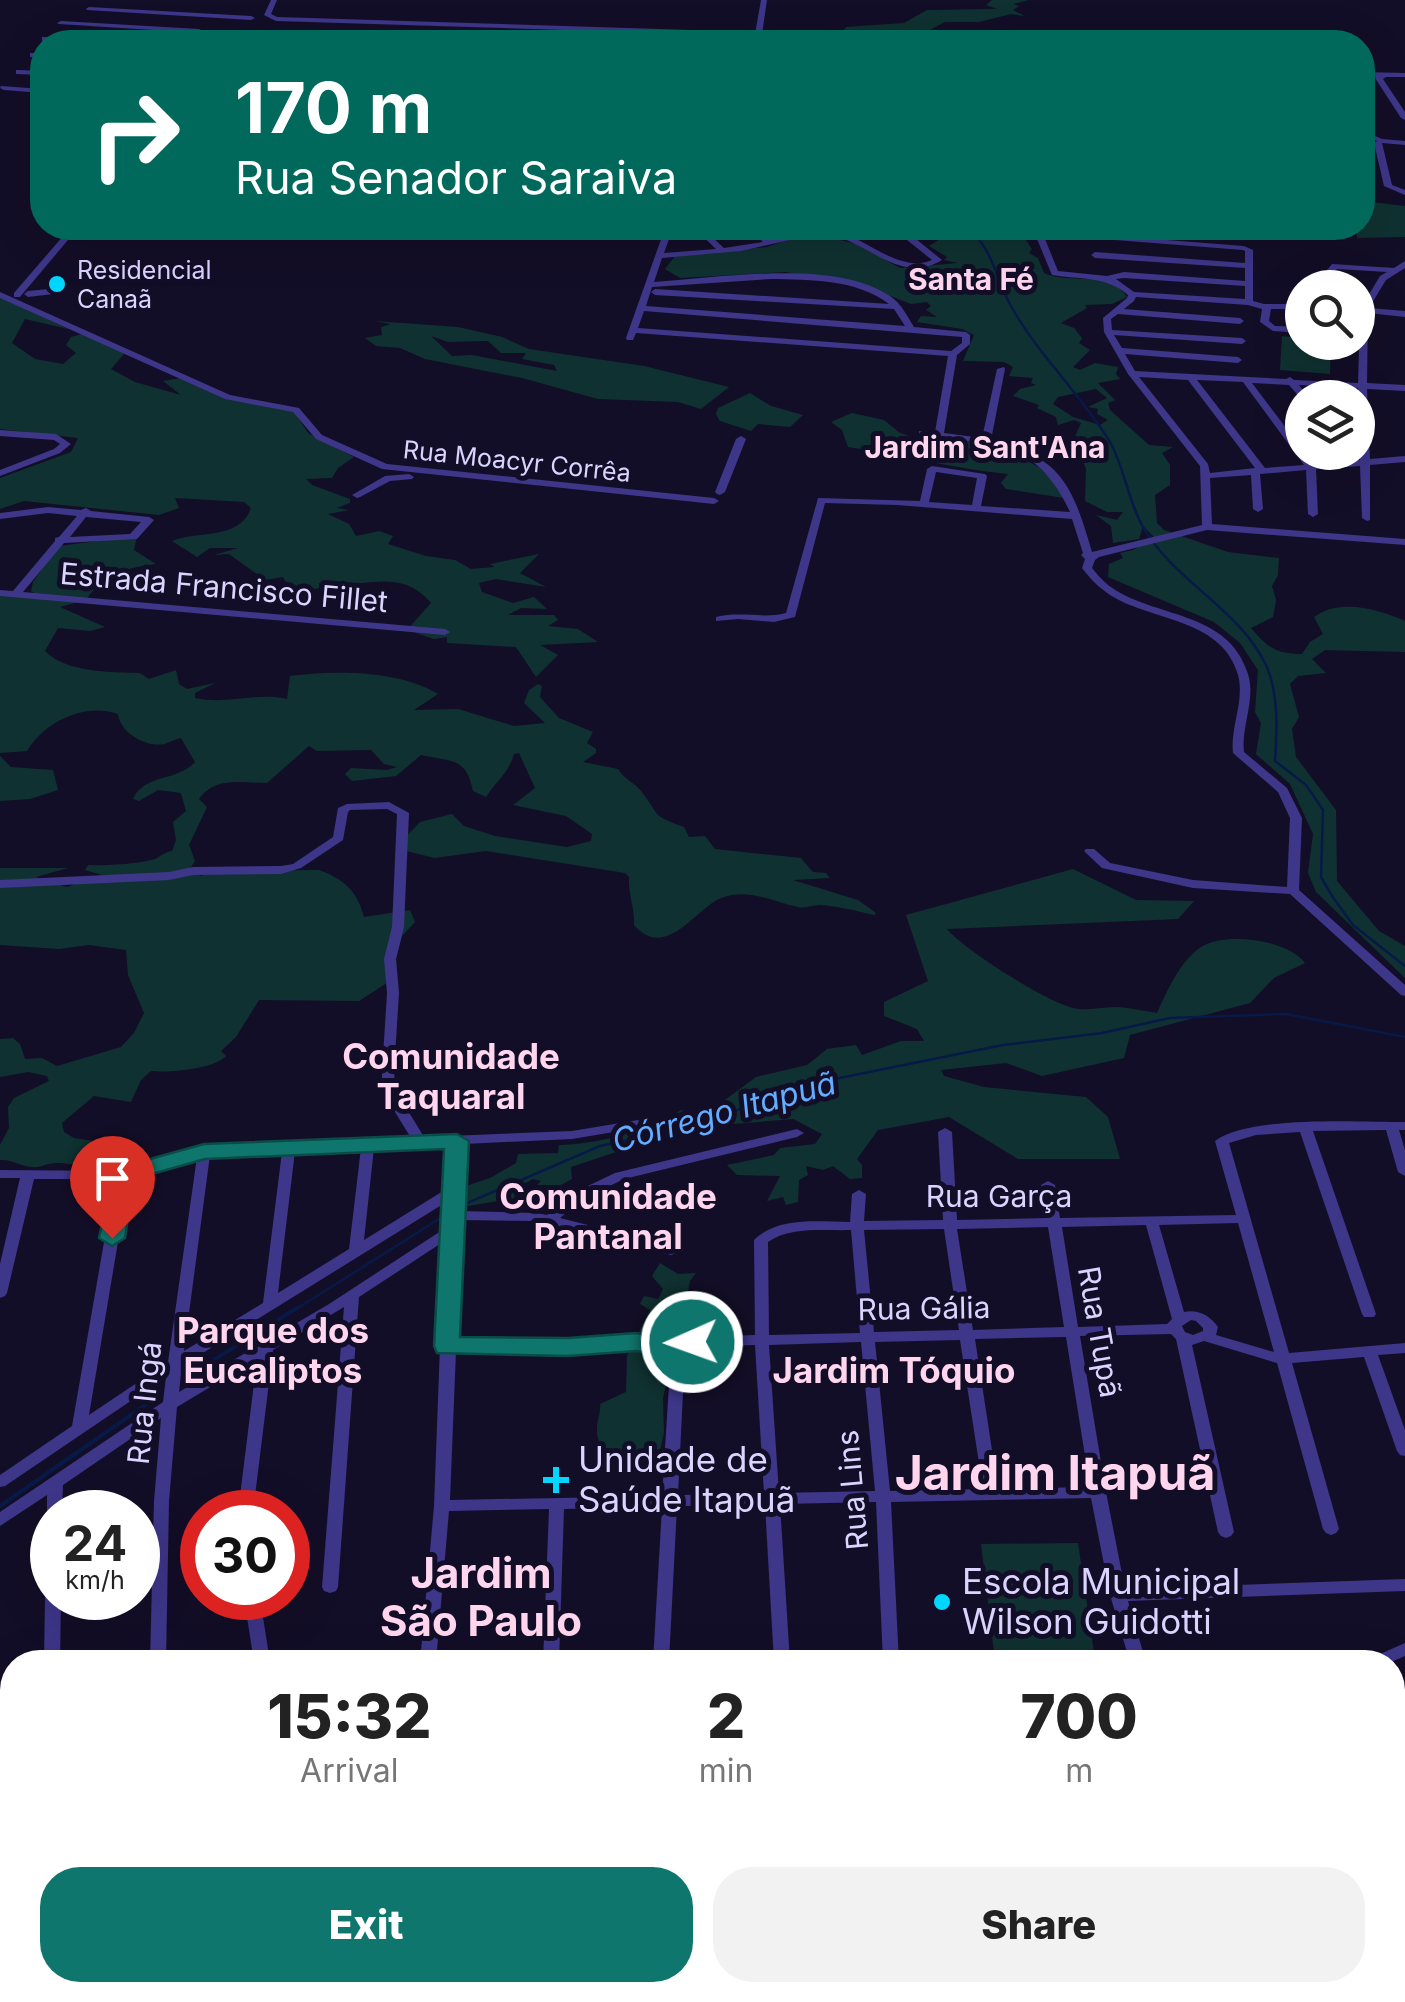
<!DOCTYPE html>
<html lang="en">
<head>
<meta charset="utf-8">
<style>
	body { margin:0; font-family:Inter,sans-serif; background:#f2f2f2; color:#222; height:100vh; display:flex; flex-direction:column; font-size:38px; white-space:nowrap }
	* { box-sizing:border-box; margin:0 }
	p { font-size:32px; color:#767676 }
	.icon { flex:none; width:55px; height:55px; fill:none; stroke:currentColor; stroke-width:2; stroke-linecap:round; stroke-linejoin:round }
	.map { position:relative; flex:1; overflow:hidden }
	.side { position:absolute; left:0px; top:1650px; width:1405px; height:352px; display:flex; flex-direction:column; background:#fff; border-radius:40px 40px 0 0; box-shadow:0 10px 40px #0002 }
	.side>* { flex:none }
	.top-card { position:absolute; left:30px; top:30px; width:1345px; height:210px; border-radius:40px; box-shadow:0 10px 40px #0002; background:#00695c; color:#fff; overflow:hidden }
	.fabs { position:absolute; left:1285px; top:270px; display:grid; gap:20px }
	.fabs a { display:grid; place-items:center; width:90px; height:90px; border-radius:50%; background:#fff; box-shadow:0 10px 40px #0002; font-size:50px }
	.speed { position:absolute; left:30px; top:1490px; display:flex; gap:20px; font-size:50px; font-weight:700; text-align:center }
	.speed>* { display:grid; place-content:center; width:130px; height:130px; border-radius:50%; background:#fff; box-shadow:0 10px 40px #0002; line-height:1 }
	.speed small { font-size:25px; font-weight:400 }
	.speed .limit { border:15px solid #d22; background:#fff; color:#111 }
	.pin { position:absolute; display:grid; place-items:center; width:85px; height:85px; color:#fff; margin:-102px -42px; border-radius:50% 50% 50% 0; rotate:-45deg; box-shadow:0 0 10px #0007 }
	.pin .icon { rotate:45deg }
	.me { position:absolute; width:110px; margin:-55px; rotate:268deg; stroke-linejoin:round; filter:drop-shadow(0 0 8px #0008) }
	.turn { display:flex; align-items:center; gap:35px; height:210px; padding:0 40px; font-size:45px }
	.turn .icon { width:130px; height:130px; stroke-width:2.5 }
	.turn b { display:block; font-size:70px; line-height:85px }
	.eta { display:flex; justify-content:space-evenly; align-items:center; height:170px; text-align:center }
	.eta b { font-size:60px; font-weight:800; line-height:70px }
	.button { display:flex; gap:20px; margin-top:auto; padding:20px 40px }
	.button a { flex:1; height:115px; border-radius:40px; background:#0f766e; color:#fff; font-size:40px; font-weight:800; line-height:115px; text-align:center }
	.button a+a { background:#f2f2f2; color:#222 }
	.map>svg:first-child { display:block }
	.green { fill:#103131; fill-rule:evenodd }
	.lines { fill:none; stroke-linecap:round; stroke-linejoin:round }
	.stream-far1 { stroke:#071a47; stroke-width:2.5 }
	.stream { stroke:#071a47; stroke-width:4 }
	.minor { fill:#3e3689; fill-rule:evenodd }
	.route { fill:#0f766e; stroke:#0a4d48; stroke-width:2.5 }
	.poi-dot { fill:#00d6ff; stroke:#130e27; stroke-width:4 }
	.labels { text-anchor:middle; stroke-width:10; stroke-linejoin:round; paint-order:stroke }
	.far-poi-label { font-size:25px; fill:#dbd4ff; stroke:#130e27; text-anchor:start }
	.far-street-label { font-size:25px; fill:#dbd4ff; stroke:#130e27 }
	.far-quarter-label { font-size:30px; font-weight:bold; fill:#ffd6ee; stroke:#130e27 }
	.street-label { font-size:30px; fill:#dbd4ff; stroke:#130e27 }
	.water-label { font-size:32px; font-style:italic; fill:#62adff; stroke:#130e27 }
	.quarter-label { font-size:35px; font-weight:bold; fill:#ffd6ee; stroke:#130e27 }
	.near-poi-label { font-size:35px; fill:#dbd4ff; stroke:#130e27; text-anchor:start }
	.near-quarter-label { font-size:42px; font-weight:bold; fill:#ffd6ee; stroke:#130e27 }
	.near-district-label { font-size:48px; font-weight:bold; fill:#ffd6ee; stroke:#130e27 }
</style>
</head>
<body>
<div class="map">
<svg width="1405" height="2002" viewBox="0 0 1405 2002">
	<rect width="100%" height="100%" fill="#130e27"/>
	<path class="green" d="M985 0H1028L1013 4 1019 6 1013 10 1025 16 1011 14 979 22H945L926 32 924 40 846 42 838 38 846 27 904 23 927 10 997 9 986 5 992 0Z
		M1363 201 1405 206V237L1357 238V228H1362L1363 220 1372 217 1363 212Z
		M916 228H1020L1015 231 1025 233 1023 236 1032 249 1029 253 1038 258 1044 273C1070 285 1109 269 1127 297L1112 304 1085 305 1087 308 1061 323 1074 328 1082 338 1079 343 1090 350 1073 367 1080 370 1095 363 1118 367 1116 374 1120 379 1098 383 1115 400 1108 403 1110 410 1149 445 1173 447 1162 453 1170 465V485L1155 495 1157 523 1164 530 1228 552 1279 558 1278 575 1272 586 1276 600 1273 617 1251 628C1267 647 1276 654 1302 654L1310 642 1323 634 1314 617C1340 598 1378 609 1405 621V652L1325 650 1312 659 1326 673 1298 676 1290 684 1299 717 1292 729 1296 757 1336 810 1337 881 1379 931 1405 946V978L1316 892 1308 873 1313 834 1290 784 1256 754 1261 723 1255 712 1258 670 1240 643 1214 622 1108 577 1109 564 1123 558 1120 553 1133 550 1154 537 1143 526 1139 539 1113 543 1111 526 1096 515 1117 520 1123 512H1107L1085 501 1086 469 1074 439 1081 423 1074 420 1058 425 1056 417 1037 408 1039 405 1013 396 1020 389 1036 385 1031 383 1033 378 1009 376 1013 367 1004 362 963 361 974 335 962 329 917 322 921 316 937 317 926 310 931 306 927 302 911 304 873 289 786 272 680 278 665 269 675 256 767 247 799 236 817 235 858 244 900 268 958 263 944 260 947 257 929 246 942 238ZM1096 389 1107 398 1088 407 1098 409 1097 414 1108 420 1100 425 1073 417 1053 404 1058 397Z
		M0 297 68 329 25 319 12 343 35 359 63 364 76 353 66 345 71 337 85 333 121 349 124 354 111 369 135 382 181 395 163 381 181 378 246 401 285 405 294 411 308 433 354 457 338 468 332 478 306 479 312 485 350 499V503L337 508 349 510 328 514 349 524 356 536 379 531 393 536 388 544 426 556 455 560 471 569 494 567 490 564 539 554 520 573 546 587 496 579 479 583 482 592 513 603 534 597 547 609 521 608 508 615H554L558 620 548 626 578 629 598 642 540 645 558 655 536 677 516 647 447 643V637L434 639 407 630 431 603C398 564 359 592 319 583V588C307 591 287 589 283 577L265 580 229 554 214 555 238 548H210L197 557 172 541C198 530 239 541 251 508L244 502 175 498 179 508 159 515 24 501 0 509V478L71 452 78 438 0 429Z
		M374 321 458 327 502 337 529 349 644 366 729 387 701 409 678 402 598 399 522 378 425 359 400 348 376 346 365 338 382 335 381 327 391 324ZM431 336 448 342 488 341 501 353H526L522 359 554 365 557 371 472 355 452 356Z
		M1282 336 1302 338V342L1331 343 1330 374 1280 370Z
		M750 393 771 406 803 415 790 427 758 424 751 431 720 421 716 414 718 408Z
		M852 413 884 420 900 433 921 440 950 438 1003 448 1046 471 1064 498 1006 489 1001 483 1008 474C955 469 902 455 848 447L842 430 831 422Z
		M137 536 134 550 156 564C123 569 105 572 86 600L60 607 105 627 90 631 58 628 45 651C66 673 112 672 140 673L149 679 176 670 179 684 187 689 215 683 195 693V698C227 705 256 692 287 699L290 676C333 670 400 670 438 694L414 710 458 709 514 726 545 723 524 703 529 690 538 684 542 686 540 697 559 718 593 732 587 743 596 749V753L583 762 618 769C626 781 634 782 641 791 661 816 650 815 684 827L689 837 705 836 715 849 801 858 813 872 826 873 830 878 793 880 858 900 876 913 874 915C858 911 837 906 820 905 812 905 804 909 798 907 770 901 750 888 721 898 697 907 666 962 634 925 635 907 628 896 629 877L625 873 486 851 434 858 395 848 420 822 452 814 464 826 495 836 567 847 591 841 592 834 566 816 513 805 535 788 519 753 514 754C509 773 495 782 486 797L473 791C466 756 451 762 421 755L396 776 352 781 345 774 351 768 387 770 397 767 384 764 371 750 317 751 309 746 267 783C242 783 215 776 199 799L207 807 189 845 195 861 189 870 201 876 206 871 319 870C344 879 358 892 364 917L410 910 415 922 402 936 390 981 359 1001 259 1000 236 1037 221 1051 226 1056C214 1069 170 1073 151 1071L141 1080 131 1102 94 1096 62 1123 64 1132 74 1138 107 1143 126 1157C103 1180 84 1162 56 1163 47 1163 41 1168 32 1167 20 1166 12 1159 0 1160V1145L9 1128 8 1107 14 1098 49 1081 47 1076 28 1072 0 1077V1039L13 1038 20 1044 25 1059 42 1058 57 1066 121 1047 134 1033 144 1013 128 975 126 950 89 945 59 949 0 945V868H68L36 877 67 887 102 875 85 870 88 865C102 866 144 864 157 858 162 855 166 852 172 851L176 840 173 822 186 811 181 793 158 790 139 801 133 799C145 773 177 782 195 762L181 738C175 739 170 742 165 744 145 748 120 732 118 714 85 702 44 722 27 751L0 753V594L37 595 31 591 33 582 59 546Z
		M0 756 11 767 53 770 58 790 30 799 0 801Z
		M1073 869 1136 900 1194 901 1178 919 947 929C963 949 1053 1007 1079 1009 1092 1010 1105 1007 1118 1007 1131 1008 1144 1011 1157 1013 1167 991 1180 961 1201 947 1226 931 1288 940 1305 963L1274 978 1250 1003 1130 1035 1124 1058 1042 1076 1006 1063 941 1070 944 1076 984 1087 1086 1097 1108 1117 1120 1159H1018L949 1117 878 1130 857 1159 862 1165V1178L850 1179 833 1166 823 1170 806 1166 808 1175 799 1180 798 1202 786 1205 783 1197 767 1201 780 1176 737 1175 727 1165 774 1155 780 1148 815 1144 822 1134 793 1119 733 1124 662 1137 571 1167 572 1179 561 1185H537L541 1181 533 1179 524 1184 522 1197 456 1208 457 1189 490 1178 516 1163 518 1154 558 1153 559 1145C593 1145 653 1130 681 1110L706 1114 756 1077 807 1065 827 1049 856 1045 862 1055 901 1041H924L917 1029 884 1016V1002L928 981 906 915Z
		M660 1263 678 1274 696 1273 690 1281 686 1302 666 1310 670 1334 663 1352 669 1373 663 1398 664 1432 658 1461C634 1463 595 1460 597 1428 597 1419 601 1413 600 1404L626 1392 627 1356 650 1310 640 1304 644 1296 658 1299 663 1289 652 1276Z
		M1078 1543 1095 1659 995 1661 981 1544Z
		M1036 1990H1141L1123 2002H1019Z
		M1365 1990 1370 2002H1270L1269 1992Z"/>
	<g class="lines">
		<path class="stream-far1" d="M967 228C994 249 995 278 1011 306 1038 355 1081 394 1110 442 1125 469 1128 501 1143 527 1174 581 1237 607 1265 663 1279 691 1277 731 1275 761L1306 785 1323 810 1321 877 1332 896 1353 925 1405 966
			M458 1207 600 1146 712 1122 780 1090 1003 1045 1102 1033 1170 1018 1286 1014 1405 1037
			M293 1311 447 1214"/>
		<path class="stream" d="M212 1361 297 1308
			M0 1506 154 1399"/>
		<path class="minor" d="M271 0H277L271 14 277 17 723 31 755 34 761 0H767L762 34 819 40 823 42H802L723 35 276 21 264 15Z
			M89 7 251 16 255 18 251 20 87 10 86 9Z
			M61 21 199 29 203 31 199 33 59 24 57 23Z
			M45 37 107 40 111 42 42 41V37Z
			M33 53H42V57H30V53Z
			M19 70 42 71V75L16 74V70Z
			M1362 72 1405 73V77H1386L1383 79 1405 112V120L1401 118 1375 78 1376 77 1362 76Z
			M1 86 42 89V93L4 90 0 88Z
			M1362 130 1382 139 1405 141V145L1382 143 1392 185 1405 190V195L1384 186 1374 143 1377 141 1362 135Z
			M70 228H78L20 297H14V293Z
			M665 228H673L664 253 716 249 694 228H702L724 248 763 242 748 228H756L770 240C791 234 812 227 834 231 866 237 899 274 932 260L892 228H901L910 235 1035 234V230H1038L1043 234H1089L1244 246 1253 250V301L1264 304H1302V309H1271L1269 321 1275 326 1302 327V333L1273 331 1260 322 1262 309 1248 305 1136 297 1134 301 1124 309 1240 318 1244 321 1240 324 1118 314 1111 319 1112 330 1242 338 1246 341 1242 344 1114 335 1122 348 1238 357 1242 360 1238 363 1125 354 1135 371 1286 379 1290 377 1294 380 1358 383 1360 313 1358 312V308H1361L1380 276 1387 272 1337 269 1321 288H1312L1332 264 1394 268 1405 261V268L1386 280 1369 308 1405 311V317L1368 313 1367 383 1405 385V391L1367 389 1370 459 1405 456V462L1370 465V520L1367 521 1362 518 1360 466 1316 469 1318 514 1313 517 1308 514 1306 470 1260 474 1263 509 1258 512 1253 509 1251 475 1210 478 1212 524 1405 539V545L1207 530 1099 557 1095 560 1092 568C1097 574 1102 580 1108 585 1153 619 1228 609 1248 674 1256 700 1241 726 1244 752L1287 788 1302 818 1299 890 1405 985V996L1401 995 1290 894 1193 888 1102 868 1086 853 1084 851 1086 849H1094L1110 863 1193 880 1287 887 1290 818 1278 792 1233 753C1230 727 1245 701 1238 675 1223 621 1158 621 1117 599 1102 591 1092 581 1082 568L1085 559 1081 555 1083 553 1072 519 897 505 825 503 795 617 774 622 738 619 716 621V617C740 611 763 619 786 613L818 498 920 501 927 469 932 466 985 474 987 476 981 506 1070 512C1054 477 1028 446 986 446L982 443 919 435V431L935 432 948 356 636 333 633 340H627L626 338ZM812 235C823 235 834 235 844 239 877 252 906 282 942 260L916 239H1037L1052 275C1079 280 1105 275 1128 295L1127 298 1103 318 1104 332 1128 374 1200 466 1202 525 1092 552C1073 488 1063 457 991 440L1005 369 1004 367 997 369 982 438 944 433 957 355 970 344V335L966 332 914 327C907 316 901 303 890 296 834 258 720 278 654 282L662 258 741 251ZM1089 238 1243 250 1245 251V263L1095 252 1091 255 1095 258 1245 268V281L1124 272 1107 276 1058 271 1045 239ZM1124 278 1245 286V299L1134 292 1116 279ZM771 279C811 280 856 279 889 304L655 289 651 292 655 295 894 309 905 326 646 306 652 287ZM644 311 962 337V343L951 351 638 328ZM1139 377 1188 380 1255 468 1210 473 1208 464ZM1197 380 1243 382 1304 465 1265 468ZM1252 383 1289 385 1302 400V398H1309L1299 385 1358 388 1360 460 1314 464 1305 452H1302V449ZM936 472 977 478 972 505 929 502Z
			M59 288 63 291 62 293 28 297 24 294 28 291Z
			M0 292 230 395 299 408 322 435 387 464 714 498 719 501 714 504 382 469 316 439 293 412 225 399 0 298Z
			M0 430 56 434 71 444 60 453 0 476V470L54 449 60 444 54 440 0 436Z
			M741 436 746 439 725 492 720 495 717 494 715 492 736 439Z
			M409 474 414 477 412 479 390 481 360 497 357 498 352 495 385 476Z
			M48 507 81 510 86 508 91 511 149 517 154 520 137 539 64 543 23 592 445 629 450 632 445 635 0 596V590L13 591 55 541V538L59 537 77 516 48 513 0 519V513ZM86 517 141 522 130 534 70 537Z
			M389 802 409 813 404 927 396 959 399 993 394 1072 396 1091 424 1137 572 1131 638 1120 645 1124 638 1128 572 1139 464 1144 462 1186 464 1189 462 1192 461 1211 536 1213 547 1215 571 1194 615 1173 797 1129 804 1133 797 1137 624 1179 581 1200 560 1218 676 1247 678 1250 676 1253 671 1255 536 1221 461 1220 456 1341 621 1339 676 1344 692 1337 755 1335 754 1240C778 1216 819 1222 850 1222L852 1194 859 1190 866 1194 864 1221 943 1220 938 1132 945 1128 952 1132 957 1220 1047 1218 1041 1185 1048 1181 1055 1185 1060 1218 1236 1215 1215 1141C1249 1115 1360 1122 1405 1122V1130H1399L1405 1150V1176L1398 1172 1386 1130 1313 1131 1376 1314 1374 1317H1364L1362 1314 1300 1132 1256 1135 1229 1143 1289 1353 1405 1343V1353L1378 1355 1405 1430V1456L1400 1455 1397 1451 1364 1357 1292 1363 1339 1529 1336 1533 1331 1535 1326 1533 1323 1529 1277 1363 1204 1341 1192 1345 1234 1532 1231 1536 1226 1538 1221 1536 1218 1532 1176 1339 1171 1334 1080 1336 1106 1492 1125 1589 1405 1579V1591L1128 1601 1146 1662H1130L1110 1595 1091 1498 891 1502 899 1662H883L876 1502 780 1504 790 1662H774L765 1505 677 1506 669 1662H653L662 1507 564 1509 559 1662H543L549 1509 449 1511 436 1662H420L434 1506 440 1346 446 1240 359 1297 338 1587 336 1591 330 1593 324 1591 322 1587 344 1307 273 1350 253 1512H238L257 1359 177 1407 169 1501 166 1662H150L154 1501 161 1418 63 1485 62 1512H52V1517L50 1516 47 1512V1495L0 1526V1512L163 1402 166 1377 5 1486 0 1487V1475L72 1426 115 1179H34L7 1293 5 1296 0 1298V1264L20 1178H0V1170L118 1171 204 1147 411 1138 382 1091V1072L387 993 384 959 392 927 397 814 387 809 350 810 348 812 343 840 301 868 281 874 193 875 169 880 0 888V880L169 872 193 867 281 866 293 864 333 837 338 808 347 804ZM450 1144 448 1188 364 1240 374 1148ZM361 1148 349 1249 278 1293 295 1151ZM282 1152 263 1303 184 1351 210 1155ZM197 1157 168 1362 89 1415 129 1176ZM448 1201 447 1227 329 1304 179 1392 182 1366ZM1238 1223 1274 1352 1216 1335 1218 1327C1210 1316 1199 1309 1184 1312L1159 1225ZM1146 1225 1172 1319 1167 1324 1078 1327 1062 1227ZM1048 1227 1064 1327 973 1330 957 1229ZM944 1229 959 1330 874 1332 864 1230ZM851 1230 860 1333 769 1335 768 1242C791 1226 824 1231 851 1230ZM1191 1320 1196 1321 1203 1328V1331L1193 1335 1185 1332 1182 1326ZM1066 1337 1090 1487 998 1489 975 1339ZM960 1340 983 1489 890 1491 875 1342ZM861 1342 875 1491 779 1493 769 1345ZM755 1345 764 1494 678 1495 685 1351 694 1347ZM592 1349 671 1353 662 1496 450 1500 456 1351Z
			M52 1592V1598H61L60 1662H44L45 1598 47 1594Z
			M244 1598H260L270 1662H254Z
			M1405 1643V1656L1391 1662H1369L1371 1658Z
			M0 1695H12V1707H0Z
			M1405 1725V1739L1392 1745V1730Z
			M12 1872C13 1895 15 1921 6 1943L0 1945V1895L6 1874Z
			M116 1990H134L133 2002H115Z
			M247 1990H265L263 2002H245Z
			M594 1990H681L685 1996 681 2002H374L377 1997 383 1994Z
			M791 1990H809L810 2002H792Z
			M912 1990H930L931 2002H913Z
			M963 1990H986C979 2002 965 2002 951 2002L954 1997Z
			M1145 1990H1169C1161 2002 1145 2002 1131 2002L1134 1997Z
			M1365 1990H1383L1388 2002H1370Z"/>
	</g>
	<path class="route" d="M457 1134 469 1141 460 1337 568 1338 636 1333 675 1340 692 1333 701 1336 705 1342 701 1348 678 1358 636 1351 568 1356 437 1353 434 1346 444 1149 205 1159 134 1179 125 1238 112 1246 99 1238 114 1169 204 1144Z"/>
	<g class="poi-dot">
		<circle cx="57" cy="284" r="10"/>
		<path d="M551 1465h10v10h10v10h-10v10h-10v-10h-10v-10h10z"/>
		<circle cx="942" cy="1602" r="10"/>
	</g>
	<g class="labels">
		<g class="far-poi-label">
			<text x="77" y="279">Residencial<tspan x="77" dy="29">Canaã</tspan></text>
		</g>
		<g class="far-street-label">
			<text transform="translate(517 461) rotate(6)" y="9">Rua Moacyr Corrêa</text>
		</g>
		<g class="far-quarter-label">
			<text x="971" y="290">Santa Fé</text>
			<text x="985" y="458">Jardim Sant'Ana</text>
		</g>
		<g class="street-label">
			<text transform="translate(224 588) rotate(5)" y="10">Estrada Francisco Fillet</text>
			<text x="999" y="1207">Rua Garça</text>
			<text transform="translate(924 1309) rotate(-1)" y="10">Rua Gália</text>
			<text transform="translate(1099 1332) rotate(80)" y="10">Rua Tupã</text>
			<text transform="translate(145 1403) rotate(-84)" y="10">Rua Ingá</text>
			<text transform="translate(853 1490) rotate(-95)" y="10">Rua Lins</text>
		</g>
		<g class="water-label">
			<text transform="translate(724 1112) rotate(-15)" y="11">Córrego Itapuã</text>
		</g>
		<g class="quarter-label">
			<text x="451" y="1069">Comunidade<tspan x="451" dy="40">Taquaral</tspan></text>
			<text x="608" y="1209">Comunidade<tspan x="608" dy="40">Pantanal</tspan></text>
			<text x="273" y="1343">Parque dos<tspan x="273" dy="40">Eucaliptos</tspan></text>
			<text x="894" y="1383">Jardim Tóquio</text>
		</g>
		<g class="near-poi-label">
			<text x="578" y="1472">Unidade de<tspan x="578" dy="40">Saúde Itapuã</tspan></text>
			<text x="962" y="1594">Escola Municipal<tspan x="962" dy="40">Wilson Guidotti</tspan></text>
		</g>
		<g class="near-quarter-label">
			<text x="481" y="1588">Jardim<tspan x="481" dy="48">São Paulo</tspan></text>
		</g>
		<g class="near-district-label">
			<text x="1055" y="1490">Jardim Itapuã</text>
		</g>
	</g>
</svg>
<div class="fabs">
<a><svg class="icon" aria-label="search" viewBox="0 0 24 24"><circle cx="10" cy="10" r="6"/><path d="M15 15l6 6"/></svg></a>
<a><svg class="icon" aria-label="layers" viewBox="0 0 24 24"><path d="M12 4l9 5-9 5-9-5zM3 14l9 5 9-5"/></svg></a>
</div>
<div class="speed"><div>24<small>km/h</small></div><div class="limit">30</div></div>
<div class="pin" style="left:112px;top:1238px;background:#d93025"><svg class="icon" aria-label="arrive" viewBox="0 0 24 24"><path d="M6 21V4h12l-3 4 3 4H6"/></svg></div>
<svg class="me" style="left:692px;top:1342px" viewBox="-20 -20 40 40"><circle r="17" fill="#0f766e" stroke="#fff" stroke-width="3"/><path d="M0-11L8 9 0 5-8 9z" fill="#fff"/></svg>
<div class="top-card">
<div class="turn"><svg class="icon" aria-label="right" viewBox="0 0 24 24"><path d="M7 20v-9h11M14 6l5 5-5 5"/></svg><div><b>170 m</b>Rua Senador Saraiva</div></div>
</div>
<section class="side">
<div class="eta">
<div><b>15:32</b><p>Arrival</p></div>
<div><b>2</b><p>min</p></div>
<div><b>700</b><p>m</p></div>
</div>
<div class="button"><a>Exit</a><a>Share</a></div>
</section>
</div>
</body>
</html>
